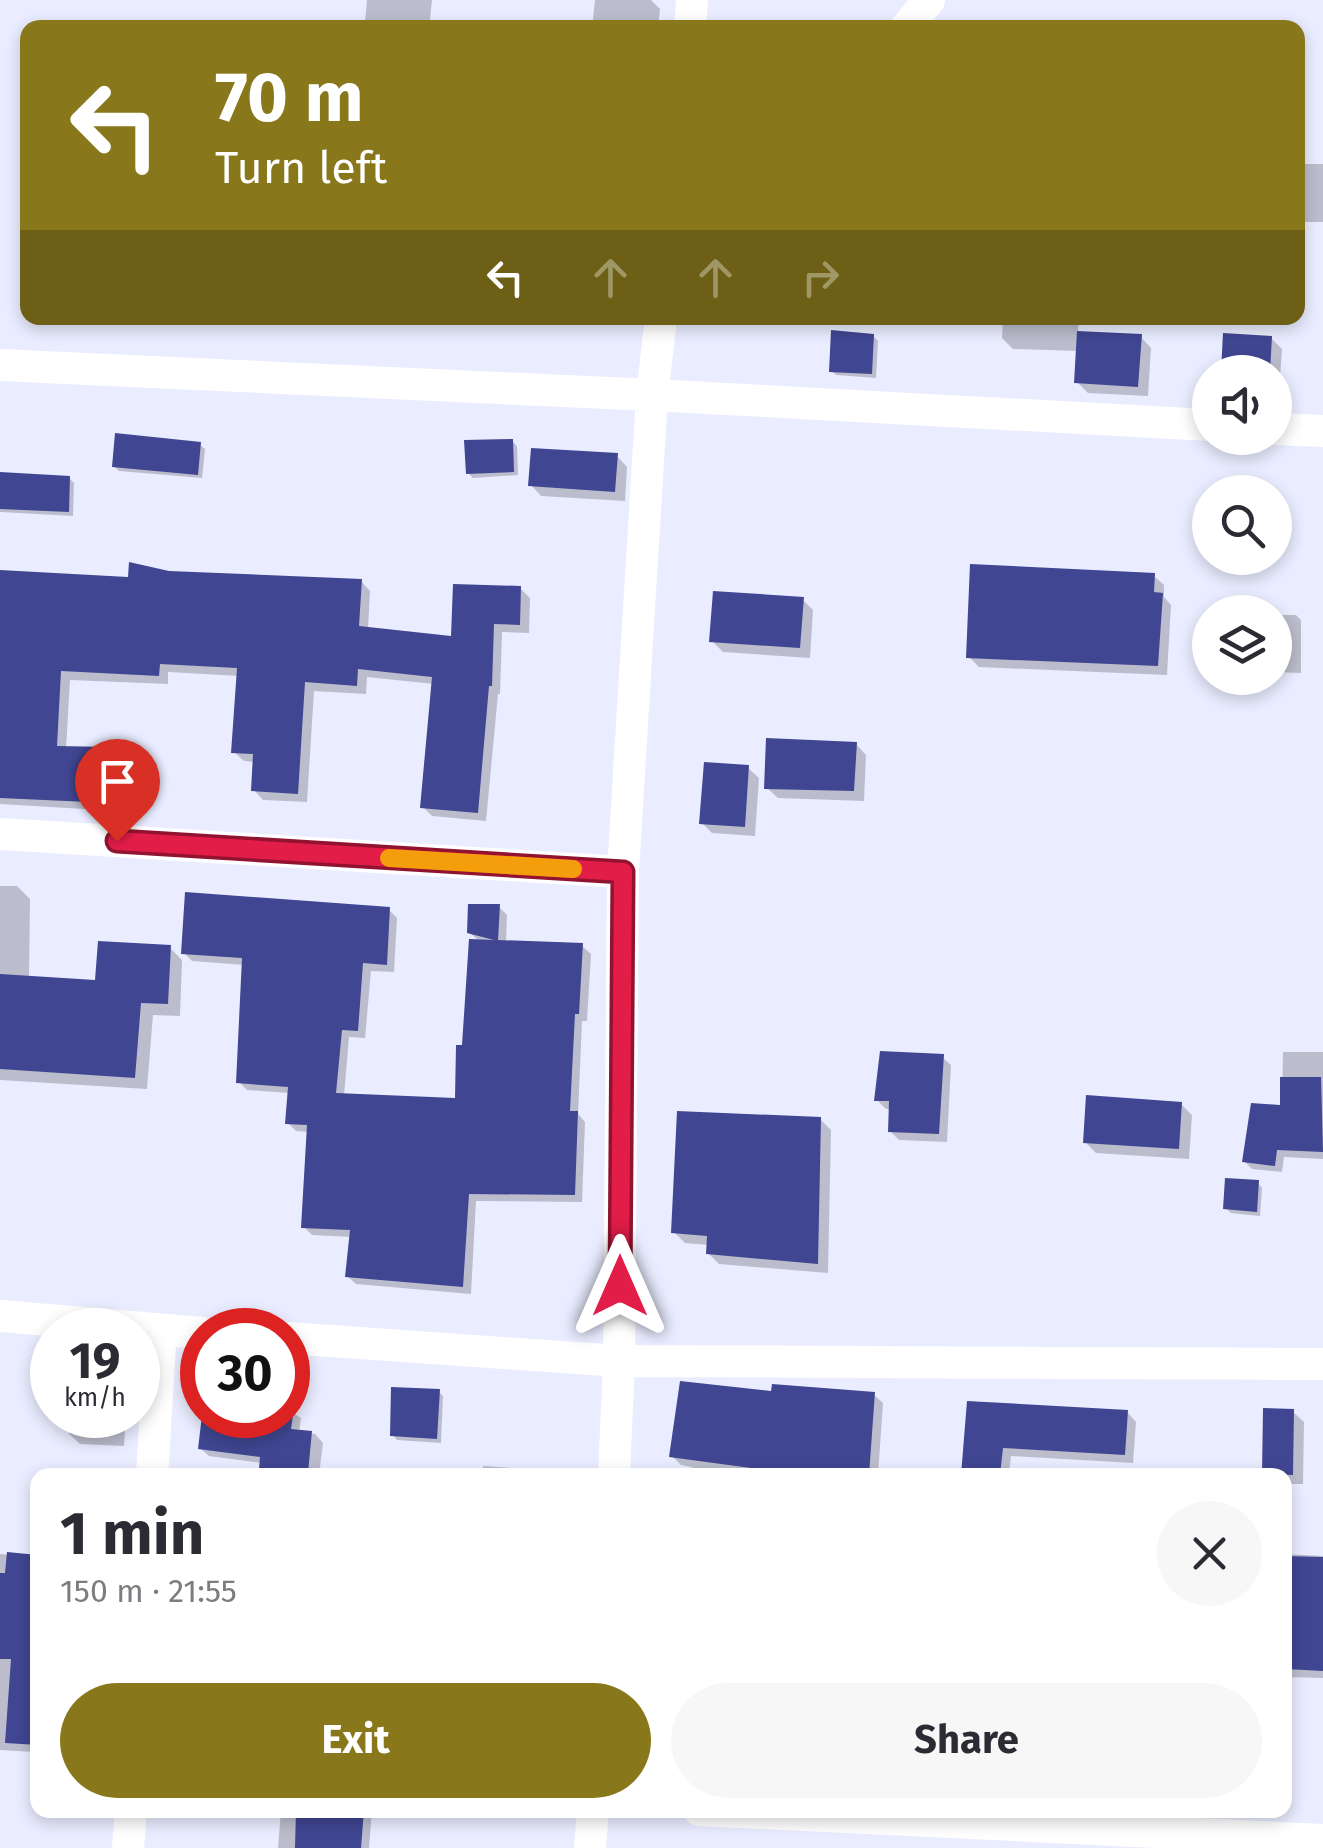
<!DOCTYPE html>
<html lang="en">
<head>
<meta charset="utf-8">
<style>
	body { margin:0; font-family:"Fira Sans",sans-serif; background:#f7f7f7; color:#2b2b33; height:100vh; display:flex; flex-direction:column; font-size:38px; white-space:nowrap }
	* { box-sizing:border-box; margin:0 }
	p { font-size:32px; color:#7c7c81 }
	.icon { flex:none; width:55px; height:55px; fill:none; stroke:currentColor; stroke-width:2; stroke-linecap:round; stroke-linejoin:round }
	.map { position:relative; flex:1; overflow:hidden }
	.side { position:absolute; left:30px; top:1468px; width:1262px; height:350px; display:flex; flex-direction:column; background:#fff; border-radius:20px; box-shadow:0 5px 15px #0003 }
	.side>* { flex:none }
	.hud { position:absolute; left:20px; top:20px; width:1285px; height:305px; border-radius:20px; box-shadow:0 5px 15px #0003; background:#89771c; color:#fff; overflow:hidden }
	.controls { position:absolute; left:1192px; top:355px; display:grid; gap:20px }
	.controls a { display:grid; place-items:center; width:100px; height:100px; border-radius:50%; background:#fff; box-shadow:0 5px 15px #0003; font-size:50px }
	.speed { position:absolute; left:30px; top:1308px; display:flex; gap:20px; font-size:50px; font-weight:700; text-align:center }
	.speed>* { display:grid; place-content:center; width:130px; height:130px; border-radius:50%; background:#fff; box-shadow:0 5px 15px #0003; line-height:1 }
	.speed small { font-size:25px; font-weight:400 }
	.speed .limit { border:15px solid #d22; background:#fff; color:#111 }
	.pin { position:absolute; display:grid; place-items:center; width:85px; height:85px; color:#fff; margin:-102px -42px; border-radius:50% 50% 50% 0; rotate:-45deg; box-shadow:0 0 10px #0007 }
	.pin .icon { rotate:45deg }
	.me { position:absolute; width:110px; margin:-55px; rotate:0deg; stroke-linejoin:round; filter:drop-shadow(0 0 8px #0008) }
	.turn { display:flex; align-items:center; gap:35px; height:210px; padding:0 30px; font-size:45px }
	.turn .icon { width:130px; height:130px; stroke-width:2.5 }
	.turn b { display:block; font-size:70px; line-height:85px }
	.lanes { display:flex; align-items:center; height:95px; padding:0 30px; background:#0003; justify-content:center; gap:50px; direction:ltr }
	.lanes .off { opacity:.35 }
	.round { display:grid; place-items:center; flex:none; width:105px; height:105px; border-radius:52px; background:#f7f7f7 }
	.headline { display:flex; align-items:center; justify-content:space-between; height:170px; padding:0 30px }
	h1 { font-size:60px; font-weight:700; line-height:75px }
	.cta { display:flex; gap:20px; margin-top:auto; padding:20px 30px }
	.cta a { flex:1; height:115px; border-radius:60px; background:#89771c; color:#fff; font-size:40px; font-weight:700; line-height:115px; text-align:center }
	.cta a+a { background:#f7f7f7; color:#2b2b33 }
	.map>svg:first-child { display:block }
	.shadow { fill:#0003 }
	.building { fill:#404691 }
	.lines { fill:none; stroke-linecap:round; stroke-linejoin:round }
	.street { stroke:#fff; stroke-width:32 }
	.route-casing { stroke:#92132f; stroke-width:25 }
	.route { stroke:#e11d48; stroke-width:18 }
	.slow { stroke:#f59e0b; stroke-width:18 }
</style>
</head>
<body>
<div class="map">
<svg width="1323" height="1848" viewBox="0 0 1323 1848">
	<rect width="100%" height="100%" fill="#eaedff"/>
	<path class="shadow" d="M367 0H432L429 28H370L365 22Z
		M595 0H651L660 9 658 28H592Z
		M1298 164H1323V222H1298Z
		M1003 318H1079L1078 333 1141 337 1151 348 1148 396 1088 393 1077 382 1079 351 1013 349 1002 338Z
		M873 336 878 341 876 378 836 375 831 371Z
		M1226 336 1271 338 1282 349 1278 406H1275V372H1223Z
		M512 441 517 446 518 475 473 478 468 473Z
		M200 445 205 449 202 478 119 471 114 466Z
		M617 456 627 467 625 501 541 496 531 485Z
		M0 475 69 478 74 483 73 516 0 512Z
		M0 572 130 580 169 573 361 581 370 591 368 629 454 638 520 588 530 598 529 633 502 632 500 694H498L486 821 432 816 423 807 434 684 367 677 366 694 314 691 307 802 263 800 254 790 255 762 244 761 234 752 239 676 168 672V684L70 680 66 749H110L120 759 118 811 0 804Z
		M1154 576 1164 585V597L1171 605 1167 675 979 667 969 657Z
		M803 600 813 610 810 658 723 652 712 641Z
		M1275 615H1296L1301 620V673L1275 672Z
		M856 744 866 755 864 801 778 798 767 788Z
		M748 768 759 778 755 836 712 833 702 823Z
		M0 886H17L30 899 29 978 98 982 169 947 182 960 180 1016 153 1015 147 1089 0 1080Z
		M499 907 507 915 506 943 582 946 591 954 587 1021H582L578 1114 585 1122 582 1202 476 1201 471 1294 356 1284 347 1276 352 1237 312 1235 304 1227 309 1132 296 1131 288 1123 290 1093 247 1090 239 1082 245 965 192 961 184 953 389 910 397 918 394 972 371 971 365 1038 349 1037 344 1096 457 1101 480 942 469 932Z
		M1283 1052H1323V1159L1284 1157 1282 1172 1252 1169 1244 1161 1282 1108Z
		M942 1057 951 1065 947 1142 899 1140 890 1131 892 1109H886L877 1100Z
		M1181 1104 1192 1115 1189 1159 1096 1153 1085 1142Z
		M820 1119 831 1130 828 1273 719 1264 708 1253 709 1245 685 1243 674 1232Z
		M1258 1183 1262 1188 1260 1216 1231 1213 1226 1208Z
		M438 1391 443 1396 441 1443 397 1440 393 1435Z
		M774 1394H873L883 1403 878 1475H691L692 1467 681 1465 672 1456Z
		M970 1403 1127 1412 1136 1422 1133 1463 1011 1456 1009 1475H964Z
		M288 1410 301 1418 299 1432 315 1434 323 1443 319 1475H262V1463L209 1456 200 1448 204 1415H288Z
		M1293 1412 1304 1422 1303 1484H1285V1475L1265 1473Z
		M70 1415H126L124 1446 80 1444 69 1434Z
		M483 1466 512 1468 519 1475H483Z
		M0 1554 38 1557V1757L34 1752 0 1750Z
		M1285 1554 1323 1556V1678L1285 1677Z
		M1285 1736 1291 1741 1286 1796H1285Z
		M281 1810H372L369 1848H278Z"/>
	<path class="building" d="M831 330 874 334 872 374 829 372Z
		M1077 331 1142 334 1138 387 1074 383Z
		M1223 333 1272 336 1270 372H1221Z
		M115 433 201 442 198 475 112 467Z
		M513 439 514 472 466 474 464 440Z
		M531 448 618 453 615 492 528 486Z
		M0 472 70 476 69 512 0 509Z
		M129 562 169 571 362 579 359 626 451 636 453 584 521 586 520 625 494 624 492 686H489L478 813 420 808 432 677 358 669 357 686 305 682 298 794 251 791 253 754 231 753 237 668 160 664 159 676 61 671 57 746 111 747 110 803 0 798V570L128 577Z
		M970 564 1155 573 1154 592 1163 593 1158 666 966 658Z
		M713 591 804 597 800 648 709 642Z
		M766 738 857 742 854 791 764 789Z
		M704 762 749 765 745 827 699 824Z
		M185 892 390 907 387 965 363 963 358 1031 342 1030 336 1093 455 1098 456 1045H462L469 939 494 940 467 933 468 904H500L498 940 583 943 579 1014H575L570 1111H578L575 1195 469 1194 463 1287 345 1277 350 1230 301 1228 307 1125 285 1124 288 1087 236 1083 242 958 181 954Z
		M98 941 171 945 168 1004 141 1003 135 1078 0 1069V974L95 980Z
		M880 1051 944 1054 939 1134 888 1132 889 1101H874Z
		M1280 1077H1321L1323 1152 1277 1150 1275 1166 1242 1162 1251 1103 1280 1105Z
		M1086 1095 1182 1102 1179 1149 1083 1143Z
		M677 1111 821 1117 818 1264 706 1254 707 1236 671 1233Z
		M1225 1178 1259 1180 1257 1212 1223 1209Z
		M680 1381 771 1391 772 1384 875 1392 869 1475H750L751 1468 669 1457Z
		M391 1387 440 1389 437 1439 390 1436Z
		M967 1401 1128 1410 1125 1455 1003 1448 1000 1475H961Z
		M1263 1408 1294 1409 1293 1475 1262 1474Z
		M202 1415H293L291 1429 312 1431 308 1473 259 1469 260 1457 198 1449Z
		M7 1552 38 1555V1745L5 1743 11 1659H0V1573H5Z
		M1285 1556 1323 1557V1671L1285 1669Z
		M296 1810H364L361 1848H295Z"/>
	<g class="lines">
		<path class="street" d="M690 28 692 0
			M906 28 929 0
			M0 365 652 395 1210 425
			M1275 429 1323 431
			M0 834 623 872
			M0 1316 202 1333
			M288 1338 619 1361 1323 1364
			M152 1475 161 1330
			M614 1475 619 1361 623 872 652 395 661 318
			M699 1810 1323 1840
			M128 1848 131 1810
			M590 1848 593 1810"/>
	</g>
	<g class="lines">
		<g class="route-casing">
			<path id="route" d="M117 841 623 872 620 1286"/>
		</g>
		<use href="#route" class="route"/>
		<path class="slow" d="M389 858 573 869"/>
	</g>
</svg>
<div class="controls">
<a><svg class="icon" aria-label="sound" viewBox="0 0 24 24"><path d="M4 9h4l5-4v14l-5-4H4zM17 9q2 3 0 6"/></svg></a>
<a><svg class="icon" aria-label="search" viewBox="0 0 24 24"><circle cx="10" cy="10" r="6"/><path d="M15 15l6 6"/></svg></a>
<a><svg class="icon" aria-label="layers" viewBox="0 0 24 24"><path d="M12 4l9 5-9 5-9-5zM3 14l9 5 9-5"/></svg></a>
</div>
<div class="speed"><div>19<small>km/h</small></div><div class="limit">30</div></div>
<div class="pin" style="left:117px;top:841px;background:#d93025"><svg class="icon" aria-label="arrive" viewBox="0 0 24 24"><path d="M6 21V4h12l-3 4 3 4H6"/></svg></div>
<svg class="me" style="left:620px;top:1286px" viewBox="-20 -20 40 40"><path d="M0-17L14 15 0 8-14 15z" fill="#e11d48" stroke="#fff" stroke-width="4"/></svg>
<div class="hud">
<div class="turn"><svg class="icon" aria-label="left" viewBox="0 0 24 24"><path d="M17 20v-9H6M10 6l-5 5 5 5"/></svg><div><b>70 m</b>Turn left</div></div>
<div class="lanes"><svg class="icon" aria-label="left" viewBox="0 0 24 24"><path d="M17 20v-9H6M10 6l-5 5 5 5"/></svg><svg class="icon off" aria-label="ahead" viewBox="0 0 24 24"><path d="M12 20V5M6 11l6-6 6 6"/></svg><svg class="icon off" aria-label="ahead" viewBox="0 0 24 24"><path d="M12 20V5M6 11l6-6 6 6"/></svg><svg class="icon off" aria-label="right" viewBox="0 0 24 24"><path d="M7 20v-9h11M14 6l5 5-5 5"/></svg></div>
</div>
<section class="side">
<div class="headline"><div><h1>1 min</h1><p>150 m · 21:55</p></div><a class="round"><svg class="icon" aria-label="close" viewBox="0 0 24 24"><path d="M6 6l12 12M18 6L6 18"/></svg></a></div>
<div class="cta"><a>Exit</a><a>Share</a></div>
</section>
</div>
</body>
</html>
